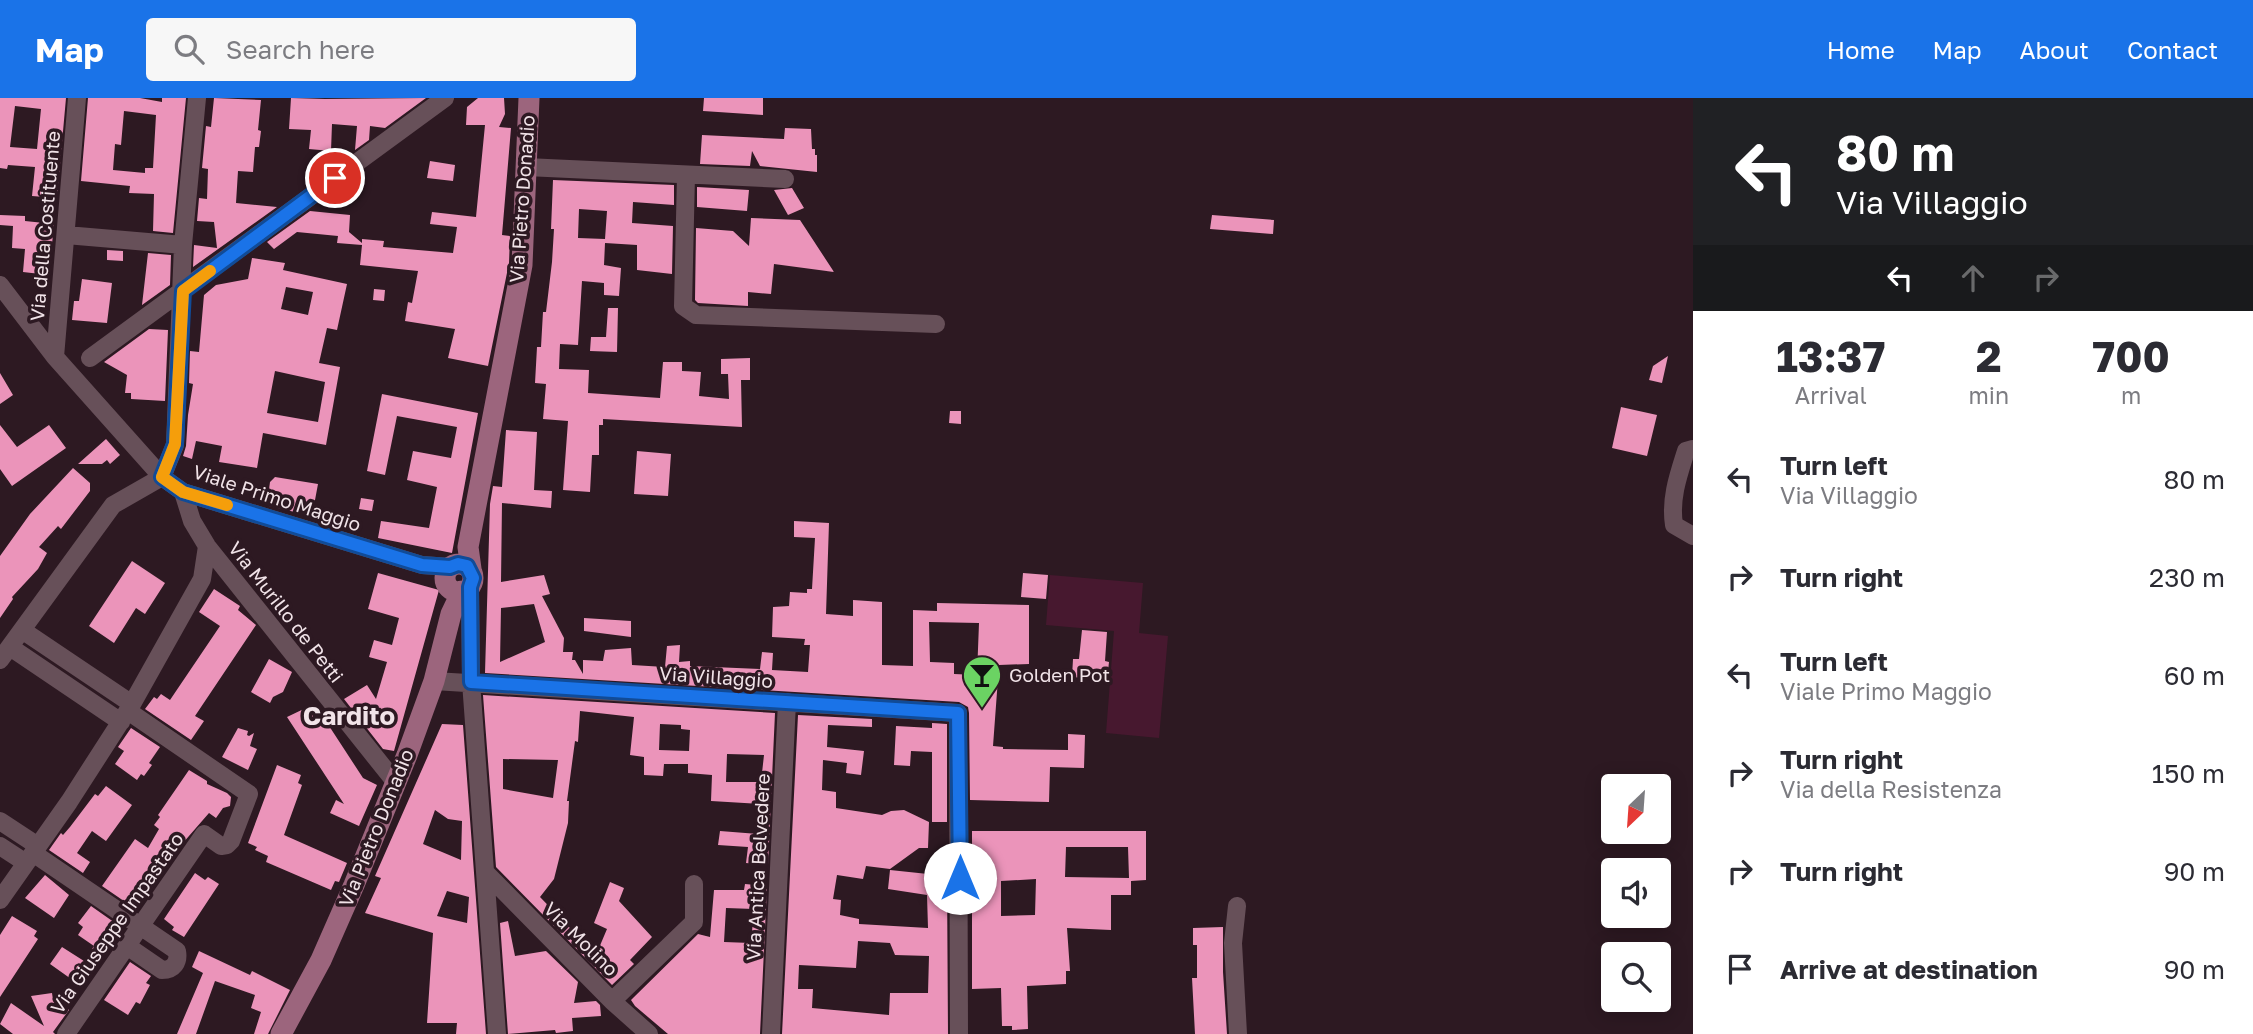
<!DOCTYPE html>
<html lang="en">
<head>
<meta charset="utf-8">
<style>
	body { margin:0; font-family:"Golos Text",sans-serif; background:#f7f7f7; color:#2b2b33; height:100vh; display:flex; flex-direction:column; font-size:26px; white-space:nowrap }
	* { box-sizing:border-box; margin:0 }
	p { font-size:23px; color:#7c7c81 }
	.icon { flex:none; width:38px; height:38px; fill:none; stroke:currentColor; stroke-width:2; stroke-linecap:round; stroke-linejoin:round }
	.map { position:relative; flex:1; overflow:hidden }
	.side { display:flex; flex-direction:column; background:#fff; width:560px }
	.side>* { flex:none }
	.hud { background:#202124; color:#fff; overflow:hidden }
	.needle { width:46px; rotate:205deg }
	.controls { position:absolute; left:1601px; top:676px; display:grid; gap:14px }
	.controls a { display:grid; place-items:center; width:70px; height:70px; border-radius:7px; background:#fff; box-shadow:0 4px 18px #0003; font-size:35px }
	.pin { position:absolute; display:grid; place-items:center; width:60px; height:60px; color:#fff; margin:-30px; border:4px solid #fff; border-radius:50%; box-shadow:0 2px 7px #0007 }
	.me { position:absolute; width:77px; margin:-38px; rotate:0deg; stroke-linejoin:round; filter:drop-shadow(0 0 5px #0008) }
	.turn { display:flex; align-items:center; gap:24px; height:147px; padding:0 28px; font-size:32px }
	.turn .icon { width:91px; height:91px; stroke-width:2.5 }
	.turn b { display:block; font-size:49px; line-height:60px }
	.lanes { display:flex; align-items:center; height:66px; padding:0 28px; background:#0003; justify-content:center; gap:35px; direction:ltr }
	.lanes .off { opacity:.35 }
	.eta { display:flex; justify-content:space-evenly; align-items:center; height:119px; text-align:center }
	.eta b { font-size:42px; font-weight:700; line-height:49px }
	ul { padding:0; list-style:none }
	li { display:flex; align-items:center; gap:21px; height:98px; padding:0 28px }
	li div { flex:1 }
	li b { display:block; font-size:26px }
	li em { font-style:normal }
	header { display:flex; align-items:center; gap:42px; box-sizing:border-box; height:98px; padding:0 35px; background:#1a73e8; color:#fff }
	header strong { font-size:33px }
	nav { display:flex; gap:38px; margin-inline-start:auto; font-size:24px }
	.search { width:490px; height:63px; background:#f7f7f7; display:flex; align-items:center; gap:18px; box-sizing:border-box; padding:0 24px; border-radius:7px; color:#7c7c81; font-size:26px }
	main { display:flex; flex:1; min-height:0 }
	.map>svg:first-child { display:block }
	.green { fill:#47182f }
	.building { fill:#eb94ba; fill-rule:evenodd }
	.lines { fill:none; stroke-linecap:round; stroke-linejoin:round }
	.minor { stroke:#675059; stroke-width:18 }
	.major { stroke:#9c657d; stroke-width:21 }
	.route-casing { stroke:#114b97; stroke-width:18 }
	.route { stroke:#1a73e8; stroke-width:12 }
	.slow { stroke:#f59e0b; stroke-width:12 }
	.labels { text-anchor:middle; stroke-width:7; stroke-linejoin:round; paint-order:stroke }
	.street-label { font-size:19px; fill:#f1e3e8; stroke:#2d1922 }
	.poi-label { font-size:19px; fill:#f1e3e8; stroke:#2d1922; text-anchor:start }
	.district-label { font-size:26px; font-weight:bold; fill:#f1e3e8; stroke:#2d1922 }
</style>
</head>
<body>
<header>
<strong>Map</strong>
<div class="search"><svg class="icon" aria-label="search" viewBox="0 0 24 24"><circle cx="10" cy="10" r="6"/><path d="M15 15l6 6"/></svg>Search here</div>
<nav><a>Home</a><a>Map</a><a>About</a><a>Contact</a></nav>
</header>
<main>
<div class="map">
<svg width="1693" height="936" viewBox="0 0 1693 936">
	<rect width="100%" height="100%" fill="#2d1922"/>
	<path class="green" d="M1050 477 1143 485 1139 535 1168 538 1159 640 1106 635 1114 533 1046 527Z"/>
	<path class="building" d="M0 0H66L57 100 32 98 35 69 8 67 7 71 0 70ZM15 8 41 11 37 51 10 49Z
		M88 0H140L162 4V0H186L173 135 153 133 154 96 129 95 130 88 81 83ZM124 13 156 17 153 70H145V75L113 72 115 46 121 47Z
		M214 0 261 2 258 32 261 33 259 49H255L253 74 238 73 236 105 277 109 193 169 194 147 217 150 214 124 197 123 199 100 207 101 208 71 202 70 206 28 211 29Z
		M291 0 325 1 426 0 385 30 370 28 369 42 355 52 357 28 332 26 331 53 309 51 311 32 289 31Z
		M478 0H504L505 16 499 29 511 30 502 137 510 138 509 165 488 268 448 260 455 231 405 223 408 204 412 205 418 173 360 167 362 147 337 145 338 138 297 134 274 151 267 144 310 113 350 117 349 134 362 145V141L384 143 383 149 453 155 457 129 430 126 432 114 476 119 485 27H466L467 9Z
		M704 0H763V17L703 13Z
		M785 30 811 31 812 51H815V57H817V74L760 68 752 53 750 68 700 66 702 37 784 41Z
		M430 63 455 67 453 83 427 80Z
		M553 82 674 87V107L633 104 632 125 673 128 672 176 637 172V147L605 145 604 167 621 170 619 198 604 197V185L582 183 578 247 560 246 559 271 589 272 588 295 660 300 663 264H682V273L701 274 699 298 729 301 728 276H721V261L750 260V282H741L742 329 603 321V327H599V357H592L590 394 563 392 568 323 543 321 546 286 535 285 537 249H541L543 214H546L552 164 554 131H551ZM579 111 607 113 605 141 578 140Z
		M697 89 749 92 747 113 697 109Z
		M792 90 804 110 788 117 774 92Z
		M0 117 25 118V123L54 126 49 177 23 174 25 151 12 150 13 128 0 127Z
		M1212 117 1274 122 1273 136 1210 131Z
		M751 120 800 122 834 174 774 166 771 196 748 194V208L698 205 695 202 696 130 733 133 749 148Z
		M107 152 123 153V163L107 162Z
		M148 155 171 157 170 187 142 207Z
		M252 160 285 165 283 172 347 186 337 232 327 230 319 265 340 269 326 347 263 335 257 370 219 364 222 348 196 343 192 361 183 358 186 348 188 317 193 286 189 285 190 253 199 254 204 197 216 187 248 181ZM286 189 313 194 308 217 281 211ZM275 273 325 284 318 324 267 315Z
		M82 181 112 185 107 225 72 222 74 203H79Z
		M374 191 385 192 384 203 373 202Z
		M608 210H618L617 254 590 253 591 239H606Z
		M149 231 168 232 165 303 131 301V295H125L127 277 104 264Z
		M1668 258 1662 285 1649 282 1653 268Z
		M0 275 13 297 0 306Z
		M382 296 478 315 452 455 378 440 381 423 429 430 437 389 407 382 413 353 451 360 457 329 397 318 385 377 367 373Z
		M1621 309 1657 317 1647 358 1612 350Z
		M950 313H961V326L949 325Z
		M0 327 17 349 49 327 66 350 12 388 0 371Z
		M506 332 537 334 534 392 552 393 551 410 502 405 501 484 544 477 550 496 542 498 564 540 563 554H573L572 562H575L583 576V562L603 563 605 552 631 550 632 567 665 569 667 548 680 547 679 564 690 563V568L760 571 762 554 773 555 772 572 808 574 810 547H804L805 541 772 539 773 509 789 508 790 494 807 495V491H812L815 440 794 439V423L829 425 826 516 853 518V502L882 504V567L913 568V512L937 513V505L1029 507V566L999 567 993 648 1003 649V651L1068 652V636L1085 637 1084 670 1050 669 1049 704 970 702 969 615 968 609 959 604 485 575 490 406 493 388 502 389ZM534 506 545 544 500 564 501 510ZM929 524 979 525 977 577 954 576V565L930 564Z
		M106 341 120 357 110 366 107 362 102 366H78Z
		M637 353 671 356 668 398 634 396Z
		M73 370 90 385V393L61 431 58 428 39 449 47 455 38 471 12 499 13 501 0 520V458L30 416Z
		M275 379 318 386 312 418 269 408 267 406 270 384Z
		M361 400 374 402 372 413 359 411Z
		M132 463 165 485 145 516 136 510 114 545 89 528Z
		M378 475 439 492 394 653 383 651 344 601 367 587 376 601 387 564 369 559 374 542 392 547 399 520 368 511Z
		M1023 475 1048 477 1046 501 1021 499Z
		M214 491 240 508 238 512 256 527 195 618 204 623 191 642 145 611 154 599 157 601 161 596 170 602 220 528 199 514Z
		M584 520 631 523V539L584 533Z
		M1082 532 1107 534 1105 563 1109 564 1107 582 1072 579 1073 561H1079Z
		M269 561 292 574 283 594 273 599 270 605 251 594Z
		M483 597 775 615 768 767 746 765 748 749 718 747 720 733 758 736 761 706 711 703 712 677 688 675V666H664L663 678 644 677V659L630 657 634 619 580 613 578 644 575 643 567 703H569L568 725 554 781 540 799 596 857 607 831 594 825 610 784 624 790 619 803 652 839 630 862 634 866 612 887 496 769ZM660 626 681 627V631L690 632 689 653 659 652ZM727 656 764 657 761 684H726ZM503 661 558 662 553 700 503 691Z
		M312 607 315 613 318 611 363 680 377 687 359 728 330 715 336 702 344 706 287 619Z
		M798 617 872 621V629L828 627 827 649 864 653 861 677 846 675 847 665 823 662 822 692 836 694V710L882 717 891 713 904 712 929 724 928 750H919L890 771 866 768 863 781 837 777 833 801 841 802 840 817 859 821V826L928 830 927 797 888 791 890 772 947 778 948 936H782ZM858 843 890 845 895 857 929 858 928 895H890L889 917 812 910 813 891H798L799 867 856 870Z
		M932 625 947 626V724H932V654L911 653 910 668 894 667 896 628 932 630Z
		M442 626 463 627 486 936H456L457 925H427L433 835 365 815 381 780 375 778ZM435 712 448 721 462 723 461 762 423 746ZM447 793 469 799 467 825 437 818Z
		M131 630 160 649 149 665 152 667 144 678 141 676 137 682 115 666 124 653 118 649Z
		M238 630 248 633 247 637 249 638 254 635 250 648 257 651 248 672 222 659Z
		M277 667 301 677 298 685 302 687 284 737 347 765 339 784 335 783 331 792 266 764 268 758 255 752 257 749 248 745Z
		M189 672 207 683V686L227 695 231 699 230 708 223 710 216 720 209 715 182 746 175 742 159 757 167 763 150 787 153 789 137 812 102 788 135 741 148 750 159 731 154 727 160 719 158 717Z
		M106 688 132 707 106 743 92 733 77 755 90 764 83 775 49 752 61 735 63 737 70 729 95 696 98 698Z
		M972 733H1146V782L1131 783V797H1111V832L1067 830 1070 873H1066V886L1027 888 1028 931 1012 932V928H1002L1001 890 972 891ZM1066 749H1128L1129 780 1065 779ZM1036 781 1035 817 1001 818V783Z
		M195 775 205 782 208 779 219 786 184 839 172 832 174 829 164 821Z
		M45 777 69 797 54 820 25 800Z
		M745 786 767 788 760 936H668L635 908 631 902 698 836 710 839 714 792H744ZM726 810 754 811 751 845 724 844Z
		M91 808 118 827 112 836 116 839 81 888 50 866 62 849 84 863 94 848 78 837 83 829 78 825Z
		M12 818 37 833 34 838 38 841 0 899V837Z
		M508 823 515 858 546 853 578 884 574 905 596 903 600 907 601 918 572 920 573 933 556 935 555 932 508 936 500 825Z
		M1223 829V874L1227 936H1195L1192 880H1197V847H1193V830Z
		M199 853 250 877 252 873 290 892 268 936H254L261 914 251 910 255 897 215 883 196 936H177L203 875 192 869Z
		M130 864 151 878 146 885 150 887 140 906 136 904 128 917 104 902Z
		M52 895 53 902H60L69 912 53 934 55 936H13L0 926 11 905 44 928 31 898Z"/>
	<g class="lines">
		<path class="minor" d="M526 69 785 81
			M686 77 683 208 696 217 936 226
			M66 137 183 147
			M0 187 55 259 162 379 183 394 422 467 450 469
			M55 259 77 0
			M90 260 445 0
			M1693 351 1686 353C1678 378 1670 401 1674 427L1693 438
			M183 394 192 423 207 448 396 685
			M470 489 471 584 497 936
			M22 532 132 606
			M10 549 121 624
			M0 562 113 407 162 379 175 347 183 147 197 0
			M434 583 958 615 959 936
			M0 723 38 748
			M0 748 26 765
			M33 755 177 853C179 864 174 872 162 872L127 848
			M485 774 612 903 649 936
			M0 802 69 704 132 606 202 481 207 448
			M1237 808 1233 845 1238 936
			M612 903 694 824V786
			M66 936 204 736 221 748 227 747 231 743 249 696 128 613
			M771 936 787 604"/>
		<path class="major" d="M445 480a14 14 0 1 1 28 0a14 14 0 1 1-28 0Z
			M471 471 468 449 522 167 529 0
			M281 936 321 862 354 787 407 657 434 583 451 516 462 493"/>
	</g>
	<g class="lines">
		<g class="route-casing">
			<path id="route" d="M335 80 183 193 175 346 162 379 183 394 422 467 450 469 458 466 467 468 473 480 470 489 471 584 958 615 960 780"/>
		</g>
		<use href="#route" class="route"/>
		<path class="slow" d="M210 173 183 193 175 346 162 379 183 394 227 407"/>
	</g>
	<defs>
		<g id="bar-pin" transform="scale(2.0125)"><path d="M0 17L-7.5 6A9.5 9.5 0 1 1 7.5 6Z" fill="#6bd363" stroke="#2d1922"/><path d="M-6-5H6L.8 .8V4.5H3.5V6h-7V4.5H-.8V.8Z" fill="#111"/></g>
	</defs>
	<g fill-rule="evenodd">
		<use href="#bar-pin" x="982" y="577"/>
	</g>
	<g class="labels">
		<g class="street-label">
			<text transform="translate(522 101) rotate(-86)" y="7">Via Pietro Donadio</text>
			<text transform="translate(45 128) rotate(-85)" y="7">Via della Costituente</text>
			<text transform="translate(277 400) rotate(18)" y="7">Viale Primo Maggio</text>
			<text transform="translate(286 514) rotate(52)" y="7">Via Murillo de Petti</text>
			<text transform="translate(716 579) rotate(4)" y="7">Via Villaggio</text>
			<text transform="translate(376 730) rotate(-68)" y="7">Via Pietro Donadio</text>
			<text transform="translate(758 769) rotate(-87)" y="7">Via Antica Belvedere</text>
			<text transform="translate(117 825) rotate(-55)" y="7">Via Giuseppe Impastato</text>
			<text transform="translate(581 841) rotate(45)" y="7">Via Molino</text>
		</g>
		<g class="poi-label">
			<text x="1009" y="584">Golden Pot</text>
		</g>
		<g class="district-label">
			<text x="349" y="627">Cardito</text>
		</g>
	</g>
</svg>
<div class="controls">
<a><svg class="needle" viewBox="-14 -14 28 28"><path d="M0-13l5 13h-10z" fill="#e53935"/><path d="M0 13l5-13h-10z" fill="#7c7c81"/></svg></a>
<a><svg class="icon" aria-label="sound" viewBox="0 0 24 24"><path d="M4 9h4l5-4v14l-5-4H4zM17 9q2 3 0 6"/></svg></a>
<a><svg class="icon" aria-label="search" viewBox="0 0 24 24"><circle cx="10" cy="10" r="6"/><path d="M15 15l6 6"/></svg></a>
</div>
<div class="pin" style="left:335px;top:80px;background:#d93025"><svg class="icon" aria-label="arrive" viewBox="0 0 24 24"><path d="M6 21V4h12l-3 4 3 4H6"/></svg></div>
<svg class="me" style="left:960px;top:780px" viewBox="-20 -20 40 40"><circle r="19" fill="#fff"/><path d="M0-13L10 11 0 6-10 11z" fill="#1a73e8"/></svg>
</div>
<section class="side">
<div class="hud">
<div class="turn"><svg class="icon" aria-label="left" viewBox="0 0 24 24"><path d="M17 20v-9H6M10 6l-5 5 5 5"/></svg><div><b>80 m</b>Via Villaggio</div></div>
<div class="lanes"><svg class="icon" aria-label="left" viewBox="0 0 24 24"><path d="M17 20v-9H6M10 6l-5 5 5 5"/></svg><svg class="icon off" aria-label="ahead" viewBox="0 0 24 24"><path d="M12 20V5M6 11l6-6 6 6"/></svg><svg class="icon off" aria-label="right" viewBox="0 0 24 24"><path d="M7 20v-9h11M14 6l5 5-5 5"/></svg></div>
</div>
<div class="eta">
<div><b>13:37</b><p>Arrival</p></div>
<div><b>2</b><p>min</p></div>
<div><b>700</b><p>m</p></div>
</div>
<ul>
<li><svg class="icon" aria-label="left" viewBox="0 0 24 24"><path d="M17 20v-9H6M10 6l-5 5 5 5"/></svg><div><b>Turn left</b><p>Via Villaggio</p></div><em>80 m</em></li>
<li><svg class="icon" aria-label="right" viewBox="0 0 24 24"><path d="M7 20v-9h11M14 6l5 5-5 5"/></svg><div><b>Turn right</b></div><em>230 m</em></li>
<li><svg class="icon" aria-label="left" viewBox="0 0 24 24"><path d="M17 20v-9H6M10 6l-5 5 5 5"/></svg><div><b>Turn left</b><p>Viale Primo Maggio</p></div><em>60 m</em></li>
<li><svg class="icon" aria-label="right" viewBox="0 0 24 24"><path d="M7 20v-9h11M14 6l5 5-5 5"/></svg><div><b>Turn right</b><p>Via della Resistenza</p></div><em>150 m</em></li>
<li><svg class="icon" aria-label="right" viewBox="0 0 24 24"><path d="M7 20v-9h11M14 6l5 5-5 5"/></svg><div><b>Turn right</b></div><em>90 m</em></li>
<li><svg class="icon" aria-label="arrive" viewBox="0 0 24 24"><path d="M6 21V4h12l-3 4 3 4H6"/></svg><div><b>Arrive at destination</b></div><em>90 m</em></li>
</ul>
</section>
</main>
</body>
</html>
